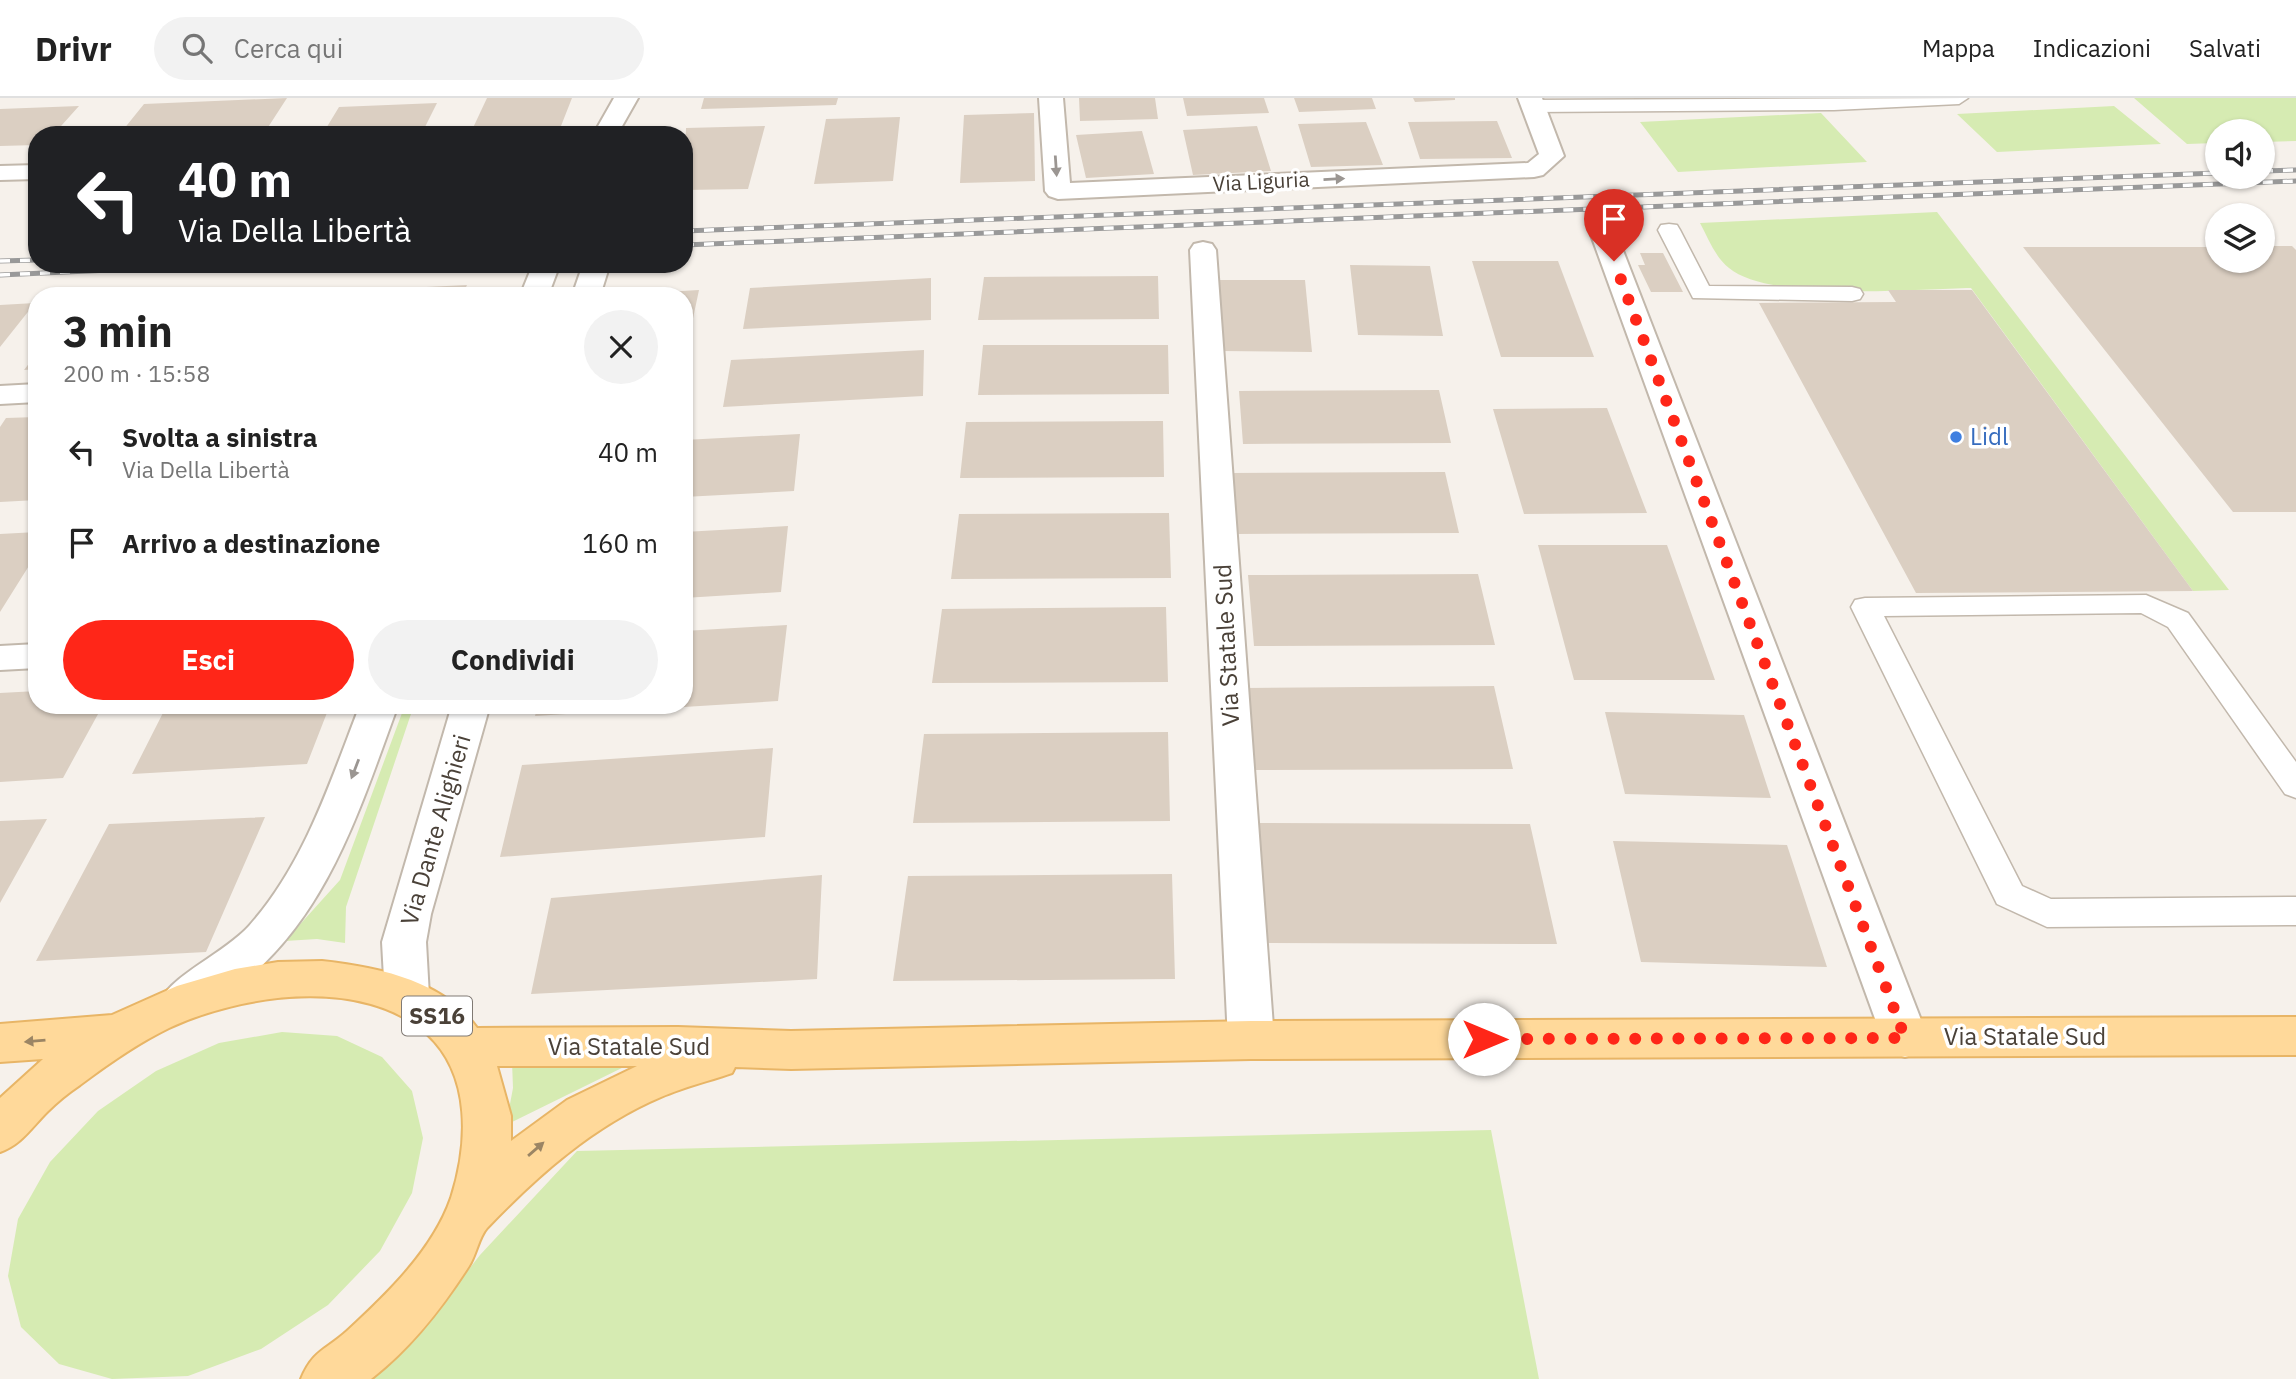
<!DOCTYPE html>
<html lang="it">
<head>
<meta charset="utf-8">
<style>
	body { margin:0; font-family:"IBM Plex Sans",sans-serif; background:#f2f2f2; color:#222; height:100vh; display:flex; flex-direction:column; font-size:26px; white-space:nowrap }
	* { box-sizing:border-box; margin:0 }
	p { font-size:23px; color:#767676 }
	.icon { flex:none; width:38px; height:38px; fill:none; stroke:currentColor; stroke-width:2; stroke-linecap:round; stroke-linejoin:round }
	.map { position:relative; flex:1; overflow:hidden }
	.panel { position:absolute; left:28px; top:189px; width:665px; height:427px; display:flex; flex-direction:column; background:#fff; border-radius:28px; box-shadow:0 2px 5px #0004 }
	.panel>* { flex:none }
	.hud { position:absolute; left:28px; top:28px; width:665px; height:147px; border-radius:28px; box-shadow:0 2px 5px #0004; background:#202124; color:#fff; overflow:hidden }
	.controls { position:absolute; left:2205px; top:21px; display:grid; gap:14px }
	.controls a { display:grid; place-items:center; width:70px; height:70px; border-radius:50%; background:#fff; box-shadow:0 2px 5px #0004; font-size:35px }
	.pin { position:absolute; display:grid; place-items:center; width:60px; height:60px; color:#fff; margin:-72px -30px; border-radius:50% 50% 50% 0; rotate:-45deg; box-shadow:0 0 7px #0007 }
	.pin .icon { rotate:45deg }
	.me { position:absolute; width:77px; margin:-38px; rotate:90deg; stroke-linejoin:round; filter:drop-shadow(0 0 5px #0008) }
	.turn { display:flex; align-items:center; gap:24px; height:147px; padding:0 35px; font-size:32px }
	.turn .icon { width:91px; height:91px; stroke-width:2.5 }
	.turn b { display:block; font-size:49px; line-height:60px }
	.round { display:grid; place-items:center; flex:none; width:74px; height:74px; border-radius:37px; background:#f2f2f2 }
	.headline { display:flex; align-items:center; justify-content:space-between; height:119px; padding:0 35px }
	h1 { font-size:42px; font-weight:800; line-height:52px }
	.action { display:flex; gap:14px; margin-top:auto; padding:14px 35px }
	.action a { flex:1; height:80px; border-radius:42px; background:#ff2618; color:#fff; font-size:28px; font-weight:800; line-height:80px; text-align:center }
	.action a+a { background:#f2f2f2; color:#222 }
	ul { padding:0; list-style:none }
	li { display:flex; align-items:center; gap:21px; height:91px; padding:0 35px }
	li div { flex:1 }
	li b { display:block; font-size:26px }
	li em { font-style:normal }
	header { display:flex; align-items:center; gap:42px; box-sizing:border-box; height:98px; padding:0 35px; background:#fff; border-bottom:2px solid #e0e0e0 }
	header strong { font-size:33px }
	nav { display:flex; gap:38px; margin-inline-start:auto; font-size:24px }
	.search { width:490px; height:63px; background:#f2f2f2; display:flex; align-items:center; gap:18px; box-sizing:border-box; padding:0 24px; border-radius:38px; color:#767676; font-size:26px }
	.map>svg:first-child { display:block }
	.green { fill:#d6ebb2 }
	.building { fill:#dbcfc2 }
	.lines { fill:none; stroke-linecap:round; stroke-linejoin:round }
	.service-casing { stroke:#c2b8ac; stroke-width:3 }
	.minor-casing { stroke:#c2b8ac; stroke-width:4 }
	.primary-casing { stroke:#e8b566; stroke-width:4 }
	.service { fill:#fff; fill-rule:evenodd }
	.minor { fill:#fff; fill-rule:evenodd }
	.primary { fill:#ffd99a; fill-rule:evenodd }
	.rail-casing { stroke:#999; stroke-width:5 }
	.rail { stroke:#fff; stroke-width:3.5; stroke-dasharray:10; stroke-linecap:butt }
	.oneway { fill:#9b9692 }
	.oneway2 { fill:#9b8564 }
	.route { stroke:#ff2618; stroke-width:12; stroke-dasharray:0 21.6 }
	.shop-dot { fill:#3f7fe0; stroke:#fff; stroke-width:2.5 }
	.labels { text-anchor:middle; stroke-width:7; stroke-linejoin:round; paint-order:stroke }
	.far-street-label { font-size:21px; fill:#4a4138; stroke:#fff }
	.shield { fill:#fff; stroke:#807a74; stroke-width:2 }
	.shield-label { font-size:23px; font-weight:bold; fill:#4a4138 }
	.shop-label { font-size:24px; fill:#366cbe; stroke:#fff; text-anchor:start }
	.street-label { font-size:24px; fill:#4a4138; stroke:#fff }
</style>
</head>
<body>
<header>
<strong>Drivr</strong>
<div class="search"><svg class="icon" aria-label="search" viewBox="0 0 24 24"><circle cx="10" cy="10" r="6"/><path d="M15 15l6 6"/></svg>Cerca qui</div>
<nav><a>Mappa</a><a>Indicazioni</a><a>Salvati</a></nav>
</header>
<div class="map">
<svg width="2296" height="1281" viewBox="0 0 2296 1281">
	<rect width="100%" height="100%" fill="#f6f1eb"/>
	<path class="green" d="M2134 0H2296V43L2263 44V33H2217V45L2187 46Z
		M2114 8 2161 46 1997 54 1957 16Z
		M1821 15 1867 64 1678 74 1640 24Z
		M1937 114 2229 492 2193 493 1971 190C1915 191 1770 204 1729 170 1715 159 1708 140 1700 125Z
		M405 607H414L346 809 345 845 317 841 285 843 340 782Z
		M282 934 337 938 382 959 412 993 423 1040 412 1095 380 1153 328 1207 261 1251 188 1278 112 1281 59 1266 21 1229 8 1178 18 1121 50 1064 98 1013 156 973 219 945Z
		M512 964 632 965 506 1027 513 990Z
		M1491 1032 1539 1281H359L409 1248 480 1157 577 1053Z"/>
	<path class="building" d="M287 0 263 37H119L144 6Z
		M487 0H572L561 28 472 32Z
		M704 0H838L836 7 701 11Z
		M1079 0H1155L1158 21 1080 23Z
		M1183 0H1264L1269 15 1187 18Z
		M1294 0H1372L1376 11 1299 14Z
		M1413 0H1455V2L1415 4Z
		M437 5 421 37H322L339 9Z
		M79 8 53 37H37V47L0 48V11Z
		M1034 15 1035 83 960 85 964 17Z
		M900 19 893 83 814 86 826 21Z
		M1497 23 1512 60 1420 61 1408 24Z
		M1366 24 1383 67 1311 69 1298 26Z
		M765 28 748 91 684 92 686 30Z
		M1257 28 1271 73 1193 77 1183 32Z
		M1142 33 1154 76 1086 80 1076 37Z
		M2263 148H2292L2296 152V414H2233L2023 149H2217V163H2263Z
		M1640 155H1663L1683 194H1651L1638 167H1645Z
		M1472 163H1558L1594 259H1501Z
		M1350 167 1430 168 1443 238 1358 237Z
		M1158 178 1159 221 978 222 984 179Z
		M931 180V222L743 231 750 190Z
		M1218 182H1305L1312 254 1221 253Z
		M467 187 462 198H284V196Z
		M699 192 685 258 684 198H630V196Z
		M1888 192H1972L2193 493 1916 495 1759 205 1896 204Z
		M35 205 0 249V207Z
		M983 247H1168L1169 296 978 297Z
		M924 252 923 298 723 309 731 262Z
		M37 255V271L24 272Z
		M1439 292 1451 345 1243 346 1239 293Z
		M1607 310 1647 415 1524 416 1493 311Z
		M37 319V402L0 404V329L6 320Z
		M1163 323 1164 379 960 380 966 324Z
		M800 336 794 393 684 399V342Z
		M1445 374 1459 435 1236 436 1232 375Z
		M1169 415 1171 480 951 481 959 416Z
		M788 428 781 494 684 500V434Z
		M37 434V455L0 514V436Z
		M1538 447H1667L1715 582H1574Z
		M1478 476 1495 547 1254 548 1248 477Z
		M1166 509 1168 584 932 585 942 511Z
		M787 527 778 603 684 609V533Z
		M1494 588 1513 671 1252 672 1247 590Z
		M37 593V607H103L63 680 0 684V595Z
		M167 607H330L307 666 132 676Z
		M538 607H675V609L535 618Z
		M1605 614 1744 617 1771 700 1625 696Z
		M1168 634 1170 723 913 725 924 636Z
		M773 650 765 739 500 759 522 667Z
		M265 719 206 854 36 863 109 726Z
		M47 721 0 805V723Z
		M1254 725 1530 726 1557 846 1261 845Z
		M1613 743 1787 747 1827 869 1641 864Z
		M1172 776 1175 881 893 883 908 778Z
		M822 777 817 881 531 896 551 800Z"/>
	<g class="lines">
		<g class="service-casing">
			<path id="service" d="M1968 0 1959 6 1834 12 1533 14 1523 8 1533 2Z
				M1669 126 1677 127 1680 132 1709 188 1852 189 1860 191 1863 196 1860 201 1852 203 1693 200 1658 132 1661 127Z
				M2146 497 2188 515 2296 664V700L2285 696 2168 529 2141 515 1884 518 2022 788 2051 801 2296 799V827L2047 829 1997 806 1851 509 1855 502 1865 500Z"/>
		</g>
		<g class="minor-casing">
			<path id="minor" d="M614 0H638L617 37H593Z
				M1039 0H1063L1070 85 1528 65 1539 56 1518 0H1542L1564 58 1543 77 1534 79 1058 101 1049 98 1045 93Z
				M37 67V81L0 82V68Z
				M1604 129 1613 131 1617 137 1928 940 1921 954 1905 959 1889 954 1882 940 1591 137 1595 131Z
				M1203 144 1212 146 1216 152 1274 942 1267 956 1251 961 1235 956 1228 942 1190 152 1194 146Z
				M533 166H560L548 198H520Z
				M583 166H610L600 198H572Z
				M37 286V304L0 306V288Z
				M37 546V570L0 572V548Z
				M360 607H398C358 716 324 831 223 899 202 914 193 925 166 916L160 903C172 877 226 854 249 828 305 765 330 684 360 607Z
				M452 607H490L431 816 426 844 429 898 423 911 407 916 391 911 385 898 382 844Z"/>
		</g>
		<g class="primary-casing">
			<path id="primary" d="M322 863C377 869 443 882 477 930L678 929 791 933 1251 923 2296 919V957L1251 961 791 971 735 969 732 975C709 983 684 989 661 999 593 1028 538 1077 487 1130 479 1139 476 1157 469 1168 442 1210 411 1250 371 1281H301C313 1252 326 1252 347 1233 387 1196 433 1152 451 1100 468 1047 472 977 427 936 363 878 241 896 169 930 138 945 108 966 80 987 68 995 57 1004 47 1014 31 1030 22 1046 0 1054V1000L43 961 0 964V926L112 917 177 888 235 871 278 864ZM497 968H637L567 1002 511 1043V1018Z"/>
		</g>
		<use href="#service" class="service"/>
		<use href="#minor" class="minor"/>
		<use href="#primary" class="primary"/>
		<g class="rail-casing">
			<path id="rail" d="M2263 73 2296 72
				M684 133 2217 75
				M684 147 2296 83
				M0 163 37 162
				M0 177 242 166"/>
		</g>
		<use href="#rail" class="rail"/>
	</g>
	<defs><path id="oneway-solid" d="M-6-.8H1V-3.2L6.5 0L1 3.2V.8H-6Z" transform="scale(1.75)"/></defs>
	<g class="oneway">
		<use href="#oneway-solid" transform="translate(1056 68) rotate(86)"/>
		<use href="#oneway-solid" transform="translate(1334 81) rotate(-3)"/>
		<use href="#oneway-solid" transform="translate(355 671) rotate(111)"/>
	</g>
	<g class="oneway2">
		<use href="#oneway-solid" transform="translate(35 943) rotate(175)"/>
		<use href="#oneway-solid" transform="translate(536 1051) rotate(-41)"/>
	</g>
	<g class="lines">
		<path class="route" d="M1484 941 1905 940 1614 163"/>
	</g>
	<circle class="shop-dot" cx="1956" cy="339" r="7"/>
	<g class="labels">
		<g class="far-street-label">
			<text transform="translate(1261 84) rotate(-3)" y="7">Via Liguria</text>
		</g>
		<rect class="shield" x="402" y="898.5" width="70" height="39" rx="5"/>
		<g class="shield-label">
			<text x="437" y="926">SS16</text>
		</g>
		<g class="shop-label">
			<text x="1970" y="347">Lidl</text>
		</g>
		<g class="street-label">
			<text transform="translate(1227 547) rotate(-93)" y="8">Via Statale Sud</text>
			<text transform="translate(436 732) rotate(-74)" y="8">Via Dante Alighieri</text>
			<text x="2025" y="947">Via Statale Sud</text>
			<text x="629" y="957">Via Statale Sud</text>
		</g>
	</g>
</svg>
<div class="controls">
<a><svg class="icon" aria-label="sound" viewBox="0 0 24 24"><path d="M4 9h4l5-4v14l-5-4H4zM17 9q2 3 0 6"/></svg></a>
<a><svg class="icon" aria-label="layers" viewBox="0 0 24 24"><path d="M12 4l9 5-9 5-9-5zM3 14l9 5 9-5"/></svg></a>
</div>
<div class="pin" style="left:1614px;top:163px;background:#d93025"><svg class="icon" aria-label="arrive" viewBox="0 0 24 24"><path d="M6 21V4h12l-3 4 3 4H6"/></svg></div>
<svg class="me" style="left:1484px;top:941px" viewBox="-20 -20 40 40"><circle r="19" fill="#fff"/><path d="M0-13L10 11 0 6-10 11z" fill="#ff2618"/></svg>
<div class="hud">
<div class="turn"><svg class="icon" aria-label="left" viewBox="0 0 24 24"><path d="M17 20v-9H6M10 6l-5 5 5 5"/></svg><div><b>40 m</b>Via Della Libertà</div></div>
</div>
<section class="panel">
<div class="headline"><div><h1>3 min</h1><p>200 m · 15:58</p></div><a class="round"><svg class="icon" aria-label="close" viewBox="0 0 24 24"><path d="M6 6l12 12M18 6L6 18"/></svg></a></div>
<ul>
<li><svg class="icon" aria-label="left" viewBox="0 0 24 24"><path d="M17 20v-9H6M10 6l-5 5 5 5"/></svg><div><b>Svolta a sinistra</b><p>Via Della Libertà</p></div><em>40 m</em></li>
<li><svg class="icon" aria-label="arrive" viewBox="0 0 24 24"><path d="M6 21V4h12l-3 4 3 4H6"/></svg><div><b>Arrivo a destinazione</b></div><em>160 m</em></li>
</ul>
<div class="action"><a>Esci</a><a>Condividi</a></div>
</section>
</div>
</body>
</html>
